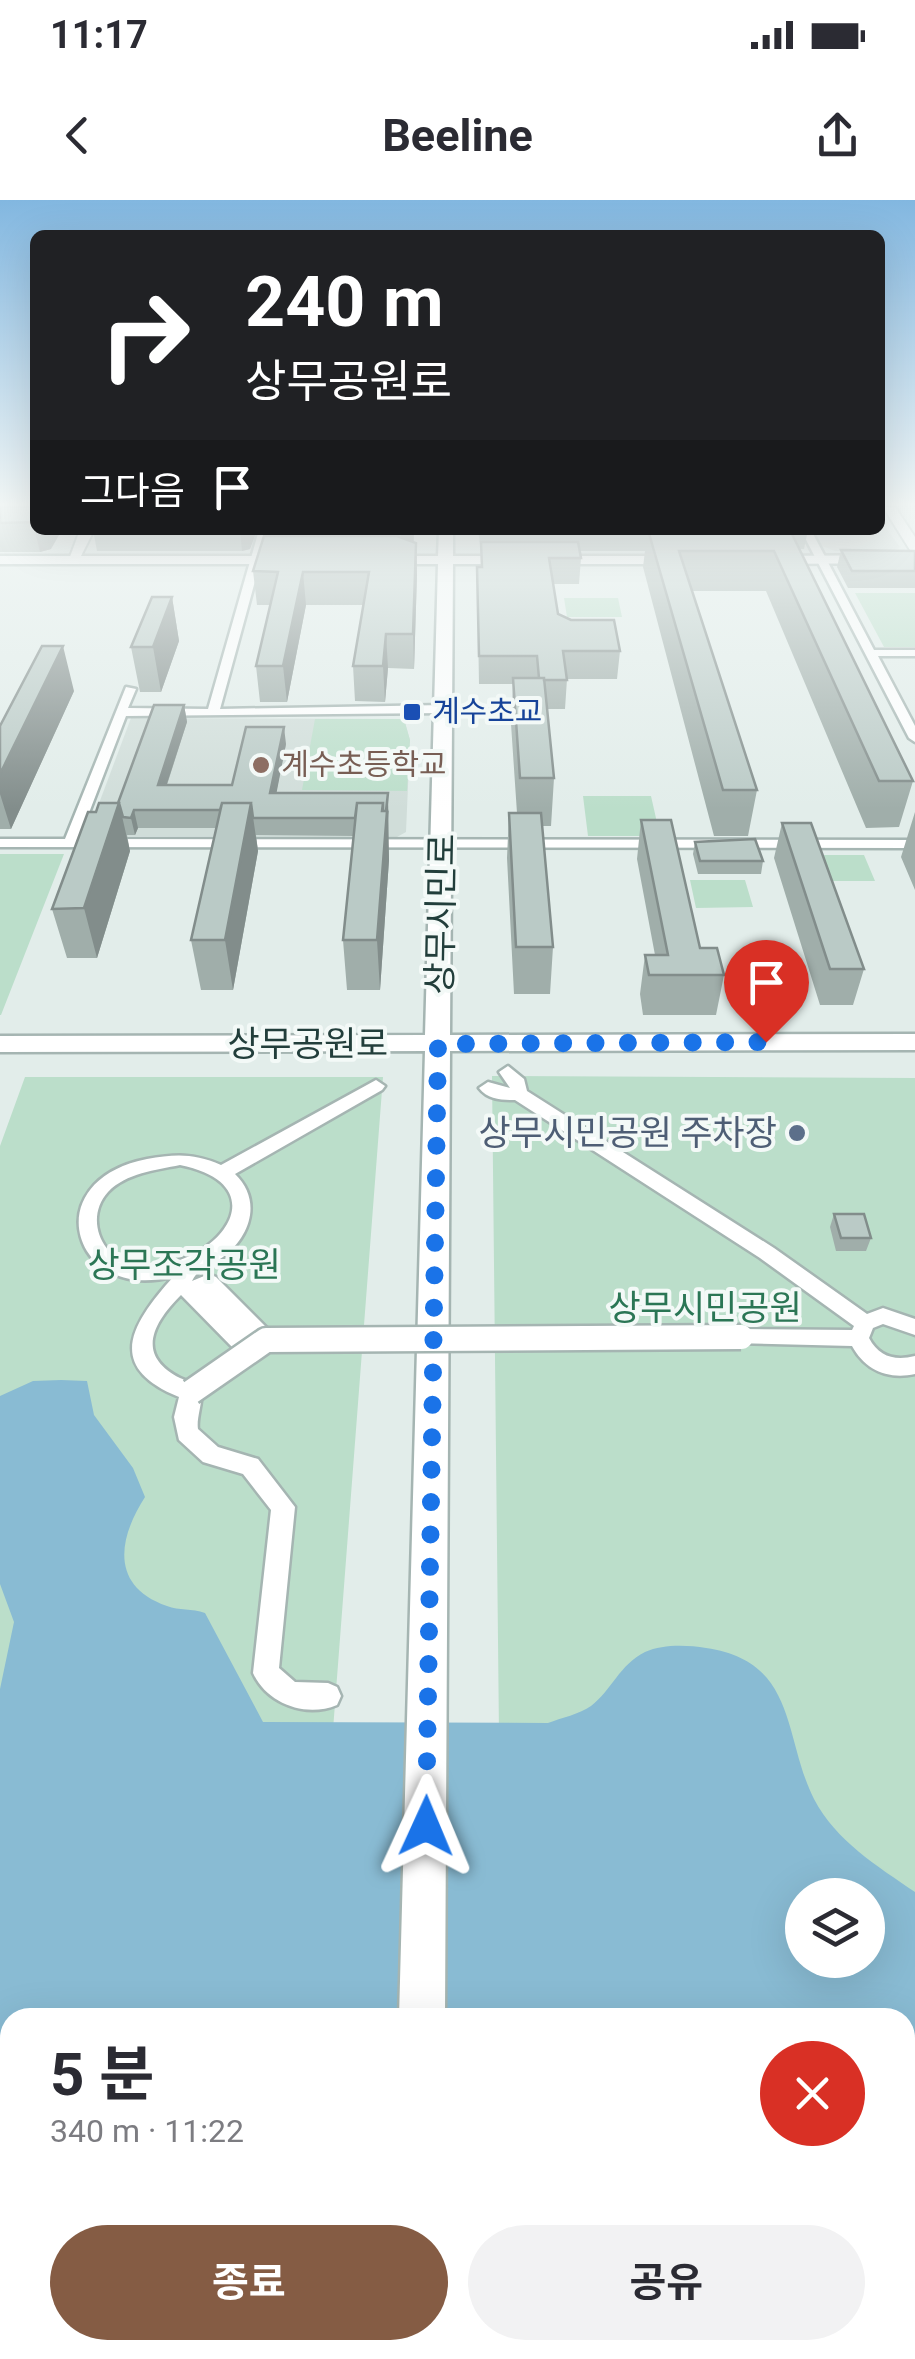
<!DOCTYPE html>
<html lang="ko">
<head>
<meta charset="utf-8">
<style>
	body { margin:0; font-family:Roboto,"Noto Sans KR",sans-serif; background:#f2f2f3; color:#2b2b33; height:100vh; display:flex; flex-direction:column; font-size:38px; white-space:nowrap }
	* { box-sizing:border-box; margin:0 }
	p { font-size:32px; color:#7c7c81 }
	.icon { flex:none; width:55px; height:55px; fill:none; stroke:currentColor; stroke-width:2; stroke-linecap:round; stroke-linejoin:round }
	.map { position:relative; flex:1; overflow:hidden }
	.panel { position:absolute; left:0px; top:1808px; width:915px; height:352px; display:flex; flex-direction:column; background:#fff; border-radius:30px 30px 0 0; box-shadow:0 10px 40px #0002 }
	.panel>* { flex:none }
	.banner { position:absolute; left:30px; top:30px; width:855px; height:305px; border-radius:15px; box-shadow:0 10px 40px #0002; background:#202124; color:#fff; overflow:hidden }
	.buttons { position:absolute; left:785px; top:1678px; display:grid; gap:20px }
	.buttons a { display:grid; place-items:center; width:100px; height:100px; border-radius:50%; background:#fff; box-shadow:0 10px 40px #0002; font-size:50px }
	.pin { position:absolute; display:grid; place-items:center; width:85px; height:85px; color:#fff; margin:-102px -42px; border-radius:50% 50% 50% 0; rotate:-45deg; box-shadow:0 0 10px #0007 }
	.pin .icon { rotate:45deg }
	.me { position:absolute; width:110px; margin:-55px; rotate:1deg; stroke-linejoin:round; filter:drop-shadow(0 0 8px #0008) }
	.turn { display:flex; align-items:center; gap:35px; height:210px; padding:0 50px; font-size:45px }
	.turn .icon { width:130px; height:130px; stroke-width:2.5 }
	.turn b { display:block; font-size:70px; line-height:85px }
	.then { display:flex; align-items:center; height:95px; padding:0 50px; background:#0003; gap:20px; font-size:38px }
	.round { display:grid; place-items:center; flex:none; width:105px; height:105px; border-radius:52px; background:#f2f2f3 }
	.summary { display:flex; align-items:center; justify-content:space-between; height:170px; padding:0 50px }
	h1 { font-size:60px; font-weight:700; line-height:75px }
	.cta { display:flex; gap:20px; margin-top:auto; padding:20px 50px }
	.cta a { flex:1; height:115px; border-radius:60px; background:#855c44; color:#fff; font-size:40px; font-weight:700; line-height:115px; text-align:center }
	.cta a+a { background:#f2f2f3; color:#2b2b33 }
	.status { display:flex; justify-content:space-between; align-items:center; height:70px; padding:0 50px; background:#fff; direction:ltr }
	.status svg { height:28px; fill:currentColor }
	header { display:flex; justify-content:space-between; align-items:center; height:130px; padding:0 50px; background:#fff; font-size:45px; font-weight:700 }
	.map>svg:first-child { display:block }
	.built { fill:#d0ddd9 }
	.green { fill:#bbdeca; fill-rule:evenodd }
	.water { fill:#89bbd3; fill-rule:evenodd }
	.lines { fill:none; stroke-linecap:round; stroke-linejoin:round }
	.pedestrian-casing { stroke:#a5b5b2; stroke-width:5 }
	.minor-casing { stroke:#a5b5b2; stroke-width:4 }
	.tertiary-casing { stroke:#a5b5b2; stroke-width:5 }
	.pedestrian { fill:#fff; fill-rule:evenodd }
	.minor { fill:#fff; fill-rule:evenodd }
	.tertiary { fill:#fff; fill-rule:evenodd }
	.pedestrian-bridge-casing { stroke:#a5b5b2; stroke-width:29; stroke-linecap:butt }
	.pedestrian-bridge { stroke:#fff; stroke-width:24 }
	.wall { fill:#a0aeaa }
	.shaded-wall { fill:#828d8b }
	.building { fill:#bacac6; stroke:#828d8b; stroke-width:2.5 }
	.route { stroke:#1a73e8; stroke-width:18; stroke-dasharray:0 32.4 }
	.transit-dot { fill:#1a4fb4; stroke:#f3f9f7; stroke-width:4 }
	.education-dot { fill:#8d6e63; stroke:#f3f9f7; stroke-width:4 }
	.service-dot { fill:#5c6f8a; stroke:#f3f9f7; stroke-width:4 }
	.labels { text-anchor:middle; stroke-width:8; stroke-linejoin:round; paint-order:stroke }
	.far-transit-label { font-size:30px; fill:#164399; stroke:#f3f9f7; text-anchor:start }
	.far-education-label { font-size:30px; fill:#785e54; stroke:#f3f9f7; text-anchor:start }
	.street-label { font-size:35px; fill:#223e3b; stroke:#f3f9f7 }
	.service-label { font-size:35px; fill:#4e5e75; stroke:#f3f9f7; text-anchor:end }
	.park-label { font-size:35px; fill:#2b7655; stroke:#f3f9f7 }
</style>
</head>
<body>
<div class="status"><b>11:17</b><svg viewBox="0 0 49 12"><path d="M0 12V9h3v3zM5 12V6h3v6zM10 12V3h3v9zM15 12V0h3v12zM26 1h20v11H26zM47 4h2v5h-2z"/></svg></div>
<header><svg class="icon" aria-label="back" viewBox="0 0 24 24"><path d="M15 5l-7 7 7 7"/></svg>Beeline<svg class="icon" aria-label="share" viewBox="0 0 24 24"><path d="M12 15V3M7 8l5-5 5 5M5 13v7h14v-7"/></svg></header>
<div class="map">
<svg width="915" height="2159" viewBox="0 0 915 2159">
	<rect width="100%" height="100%" fill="#e2edea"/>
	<path class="built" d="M880 320 900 347 894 351H835L822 346 813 330H880Z
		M131 518 404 519 410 540 406 632 397 637 98 636 89 630Z"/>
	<path class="green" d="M855 393H915V447H884Z
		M564 398H618L622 417H567Z
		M315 519H404L410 540 407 591 302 590Z
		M583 596H651L660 636H588Z
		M0 654H64L1 815H0Z
		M816 655H864L875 681H826Z
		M690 680H745L753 707 696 708Z
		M492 876 915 878V2159H506V2150H905V1818L502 1817ZM802 1695H868V1760H802Z
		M25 877H383L311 1817 10 1818V2150H286L285 2159H0V946Z"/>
	<path class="water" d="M61 1180 87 1181 94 1215 133 1268 145 1297C118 1339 110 1386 167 1406 179 1411 192 1408 205 1413L263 1522 548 1523C561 1518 580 1514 591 1506 611 1491 620 1464 645 1452 663 1444 687 1445 706 1448 798 1461 783 1538 814 1599 836 1641 877 1666 915 1692V2091L905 2092V1818H10V1835L0 1838V1489L14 1422 0 1384V1196L33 1181ZM802 1695H868V1760H802Z"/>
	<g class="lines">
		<g class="pedestrian-casing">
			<path id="pedestrian" d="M259 330H269L220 509 444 505 450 509 444 513 126 516 79 639 915 640V648L0 647V639H65L126 487 136 489 128 508 208 509Z
				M801 330H811L874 450H915V456H878L915 526V542L909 538Z
				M508 866 524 879 527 891 774 1048 867 1114 883 1108 915 1119V1135L883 1124 873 1128 869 1138C879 1157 895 1161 915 1156V1174C888 1180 865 1170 852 1146L734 1143 731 1137 734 1131 741 1129 852 1130 854 1126 760 1058 515 900C502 900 488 900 479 888L488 882 510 888 499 872Z
				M376 880 385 886 382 890 235 974C262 1000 251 1036 223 1057 210 1066 199 1067 192 1081L209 1074 216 1077 273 1134 276 1140 273 1146 266 1148 258 1146 243 1153 236 1151 181 1095C153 1123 135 1155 180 1178 186 1181 198 1183 201 1189 204 1199 196 1218 198 1229L218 1247 258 1259 295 1307 279 1468 295 1482 328 1483 337 1487 341 1496 337 1505C306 1518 267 1504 253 1473L271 1310 243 1274 203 1262 179 1240 174 1217 179 1197C102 1166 134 1121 174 1076 74 1105 34 981 147 959 175 954 194 953 221 965ZM180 965C288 987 207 1078 132 1064 100 1057 85 1017 108 992 126 973 156 970 180 965Z"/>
		</g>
		<g class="minor-casing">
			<path id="minor" d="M883 307H895L915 337V351L910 350Z
				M80 330H94L78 362H68Z"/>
		</g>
		<g class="tertiary-casing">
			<path id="tertiary" d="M439 330H453V356H682L689 360 682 364H453L450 835 915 834V850L450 851 445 1818H399L425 851 0 852V836L425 835 438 364H378L371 360 378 356H438Z
				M915 355V363L763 364 756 360 763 356Z
				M0 356H297L304 360 297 364H0Z
				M389 2150H441V2159H389Z"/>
		</g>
		<use href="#pedestrian" class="pedestrian"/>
		<use href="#minor" class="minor"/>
		<use href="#tertiary" class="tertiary"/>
		<g class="pedestrian-bridge-casing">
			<path id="pedestrian-bridge" d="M191 1192 266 1140 741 1137"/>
		</g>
		<use href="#pedestrian-bridge" class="pedestrian-bridge"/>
	</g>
	<path class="wall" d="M0 307H35L51 349 40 352H0Z
		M93 330H257L250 349 242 351H97Z
		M270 330H414V342L416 343 417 375 414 469 388 468 385 502 355 501 353 466 363 405H306L287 502H260L256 466 270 405H257L253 371 270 336Z
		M478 330H808L804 349H799L913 581 899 627 866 628 766 391H692L757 590 748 636H714L643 367 645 351H580L581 358 579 384H553L558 414 620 451 617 479H567L565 509H547L554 578 551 626H542L553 747 550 794H514L507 658 509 613H517L511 524 513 484H479L477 367H481V351Z
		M841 350 915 351V388H848L837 367Z
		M172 397 179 441 161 492H140L131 447Z
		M74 491 11 629H0V526Z
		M184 505 187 522 167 585H232L286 544 276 593 389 611 387 628 389 660 380 790H347L343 740 354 636 256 635 258 651 233 790H201L191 740 216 628H138L135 635H127L130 651 97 758H67L52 709 96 612 118 603Z
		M915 612V690L901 657Z
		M641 620 700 748 724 775 716 815H643L640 794 645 755H655L637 659Z
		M782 623 864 769 853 805H820L774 658Z
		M695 642 763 661 761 674H698L693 654Z
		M834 1014 871 1038 866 1051H836L830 1027Z"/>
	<path class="shaded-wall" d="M35 322V330H62L51 349 40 352 33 323Z
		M240 330H257L250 349 242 351Z
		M401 330H414L413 346 401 351Z
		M416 343 417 375 414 469 413 434Z
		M303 372 306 405 287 502 283 466Z
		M172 397 179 441 161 492 153 447Z
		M386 434 388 468 385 502 383 466Z
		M63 446 74 491 11 629 0 594V574Z
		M184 505 187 522 161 602 158 585Z
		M284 527 286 544 273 611 270 593Z
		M388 593 389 660 380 790 377 740Z
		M119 603 130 651 97 758 84 708Z
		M251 603 258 651 233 790 225 740Z
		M134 610 138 628 135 635 131 618Z
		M99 2150H112L104 2159H92Z"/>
	<path class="building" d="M0 307H35V322L0 323Z
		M480 330H647V332H480Z
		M648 330H790L913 581H879L774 351H679L757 590H723Z
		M264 336H397L416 343 413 434H386L383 466H353L369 372H303L283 466H256L278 372 253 371Z
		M481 342H578L581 358H549L558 414 571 420H614L620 451H563L567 480H544V478H539L537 456H479L477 367H482Z
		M841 350 915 351V371H852Z
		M152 397H172L153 447H131Z
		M42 446H63L0 574V526Z
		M513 478H544L554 578H520Z
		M154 505H184L158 585H232L246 527H284L270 593H388L386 611H383V603H357L355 618H253L251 603H222L220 610H134L131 618 123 617 119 603H118Z
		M99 603H119L84 708 52 709 88 612H96Z
		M222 603H251L225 740H191Z
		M357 603H383L382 611H387L377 740H343Z
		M509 613H541L553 747H516Z
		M641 620H671L700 748H717L724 775H649L645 755H668Z
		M782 623H811L864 769H830Z
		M755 639 763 661H700L695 642Z
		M834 1014H864L871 1038H841Z
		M5 1849H10V2150H99L92 2159H0V1851Z"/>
	<linearGradient id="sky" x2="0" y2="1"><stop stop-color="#82b7e0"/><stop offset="0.5" stop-color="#f2f7f6"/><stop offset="1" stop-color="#f2f7f6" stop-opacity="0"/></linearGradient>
	<rect width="915" height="609" fill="url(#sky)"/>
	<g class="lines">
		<path class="route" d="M426 1626 438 844 766 842"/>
	</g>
	<rect class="transit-dot" x="402" y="502" width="20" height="20" rx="5"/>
	<circle class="education-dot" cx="261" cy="565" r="10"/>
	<circle class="service-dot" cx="797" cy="933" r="10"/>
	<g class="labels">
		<g class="far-transit-label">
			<text x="432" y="522">계수초교</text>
		</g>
		<g class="far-education-label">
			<text x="281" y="575">계수초등학교</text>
		</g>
		<g class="street-label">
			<text transform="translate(441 714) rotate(-89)" y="12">상무시민로</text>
			<text x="308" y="856">상무공원로</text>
		</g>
		<g class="service-label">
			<text x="777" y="945">상무시민공원 주차장</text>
		</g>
		<g class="park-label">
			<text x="184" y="1077">상무조각공원</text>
			<text x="705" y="1120">상무시민공원</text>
		</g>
	</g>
</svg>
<div class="buttons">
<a><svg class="icon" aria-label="layers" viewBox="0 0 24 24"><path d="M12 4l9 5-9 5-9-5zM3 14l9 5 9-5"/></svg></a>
</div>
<div class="pin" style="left:766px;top:842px;background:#d93025"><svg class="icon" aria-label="arrive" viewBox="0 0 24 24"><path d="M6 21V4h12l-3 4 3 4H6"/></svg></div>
<svg class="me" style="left:426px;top:1626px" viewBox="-20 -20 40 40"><path d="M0-17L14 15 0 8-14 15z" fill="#1a73e8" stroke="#fff" stroke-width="4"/></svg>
<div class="banner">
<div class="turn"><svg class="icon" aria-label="right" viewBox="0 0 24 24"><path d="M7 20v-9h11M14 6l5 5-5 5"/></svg><div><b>240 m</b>상무공원로</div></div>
<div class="then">그다음<svg class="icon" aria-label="arrive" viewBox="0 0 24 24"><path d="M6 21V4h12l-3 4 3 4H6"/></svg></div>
</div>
<section class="panel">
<div class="summary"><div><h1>5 분</h1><p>340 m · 11:22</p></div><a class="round" style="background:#d93025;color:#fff"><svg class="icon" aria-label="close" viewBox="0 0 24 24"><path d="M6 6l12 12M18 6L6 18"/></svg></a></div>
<div class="cta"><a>종료</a><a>공유</a></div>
</section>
</div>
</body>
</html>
